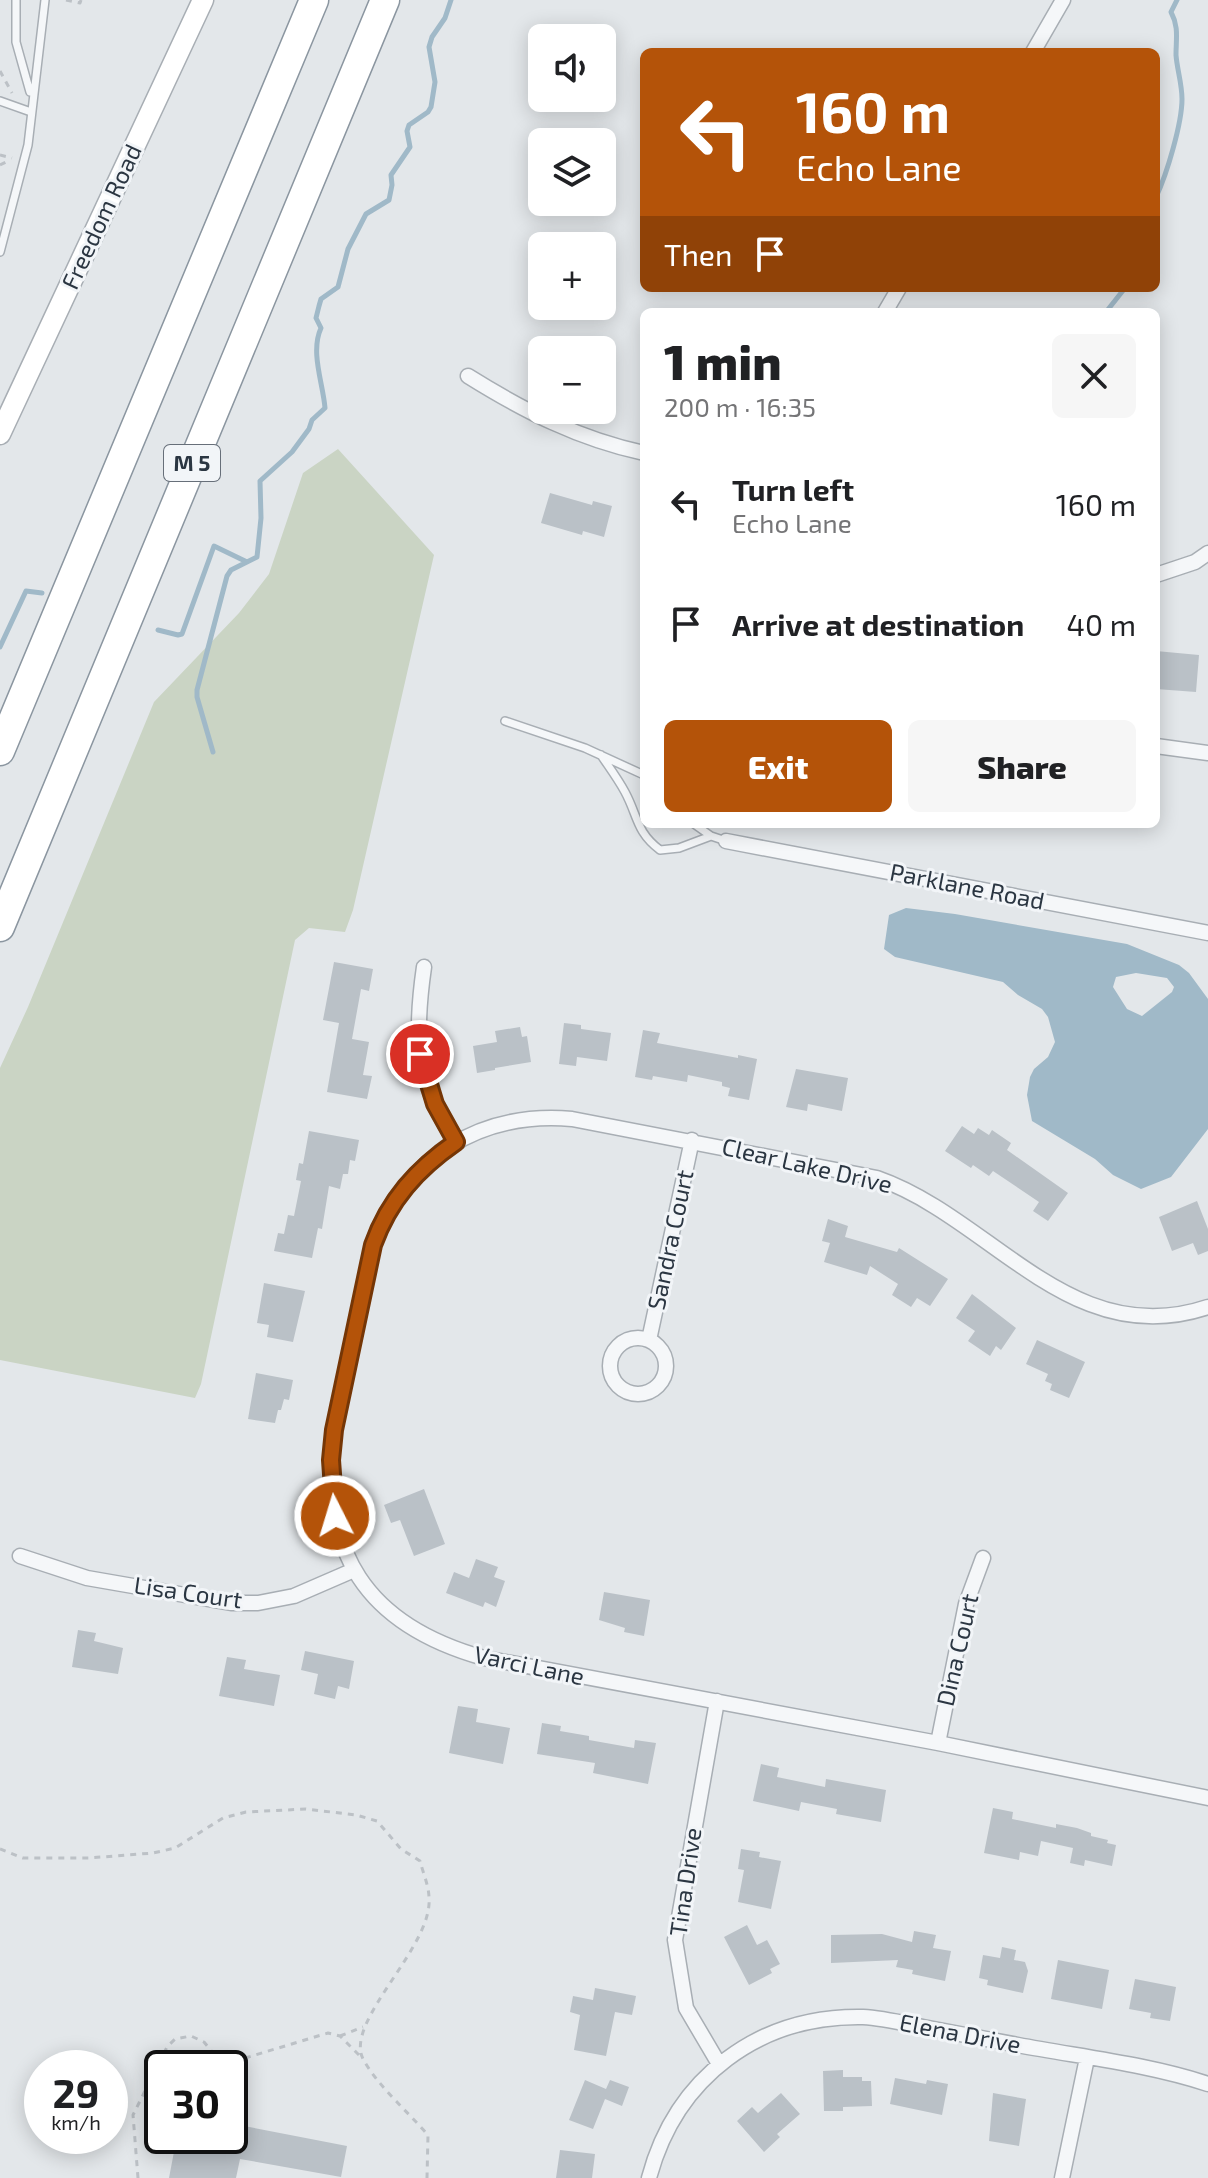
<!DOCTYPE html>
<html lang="en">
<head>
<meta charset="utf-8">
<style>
	body { margin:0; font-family:"Exo 2",sans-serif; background:#f6f6f6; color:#202124; height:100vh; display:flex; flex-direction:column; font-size:30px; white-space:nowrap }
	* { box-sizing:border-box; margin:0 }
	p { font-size:26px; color:#757577 }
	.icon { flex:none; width:44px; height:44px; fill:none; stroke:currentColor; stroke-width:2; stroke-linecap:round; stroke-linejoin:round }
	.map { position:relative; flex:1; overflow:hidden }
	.drawer { position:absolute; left:640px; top:308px; width:520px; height:520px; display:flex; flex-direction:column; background:#fff; border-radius:12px; box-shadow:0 4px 20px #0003 }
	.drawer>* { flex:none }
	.guide { position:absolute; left:640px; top:48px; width:520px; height:244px; border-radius:12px; box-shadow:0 4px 20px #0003; background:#b45309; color:#fff; overflow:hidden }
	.tools { position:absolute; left:528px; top:24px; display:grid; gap:16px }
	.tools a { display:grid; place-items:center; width:88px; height:88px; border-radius:12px; background:#fff; box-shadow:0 4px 20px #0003; font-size:40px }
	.speed { position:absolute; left:24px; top:2050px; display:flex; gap:16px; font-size:40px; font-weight:700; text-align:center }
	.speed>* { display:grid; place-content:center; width:104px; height:104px; border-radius:50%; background:#fff; box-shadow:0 4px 20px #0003; line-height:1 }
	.speed small { font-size:20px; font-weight:400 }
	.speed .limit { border:4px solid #111; border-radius:12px; background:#fff; color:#111 }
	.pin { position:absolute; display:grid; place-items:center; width:68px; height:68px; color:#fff; margin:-34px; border:4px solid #fff; border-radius:50%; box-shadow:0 2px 8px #0007 }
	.me { position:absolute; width:88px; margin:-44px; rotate:355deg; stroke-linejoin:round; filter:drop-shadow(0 0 6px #0008) }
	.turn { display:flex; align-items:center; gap:28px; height:168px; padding:0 24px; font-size:36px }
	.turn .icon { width:104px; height:104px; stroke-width:2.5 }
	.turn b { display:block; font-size:56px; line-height:68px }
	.then { display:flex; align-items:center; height:76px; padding:0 24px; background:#0003; gap:16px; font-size:30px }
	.round { display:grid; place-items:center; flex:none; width:84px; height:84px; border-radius:12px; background:#f6f6f6 }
	.headline { display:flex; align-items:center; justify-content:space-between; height:136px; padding:0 24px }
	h1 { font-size:48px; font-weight:800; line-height:60px }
	.cta { display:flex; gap:16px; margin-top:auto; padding:16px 24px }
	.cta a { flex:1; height:92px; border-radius:12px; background:#b45309; color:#fff; font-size:32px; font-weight:800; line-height:92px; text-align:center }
	.cta a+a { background:#f6f6f6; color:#202124 }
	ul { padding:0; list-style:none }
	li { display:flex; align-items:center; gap:24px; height:120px; padding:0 24px }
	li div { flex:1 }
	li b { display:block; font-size:30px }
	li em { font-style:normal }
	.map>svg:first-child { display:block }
	.green { fill:#cad4c4 }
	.water { fill:#a0b9c8; fill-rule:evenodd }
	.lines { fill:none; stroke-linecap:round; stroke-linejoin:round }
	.stream { stroke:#a0b9c8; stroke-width:5 }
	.building { fill:#bac1c7 }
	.lane-casing { stroke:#a8aeb4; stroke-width:10 }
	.street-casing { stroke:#a8aeb4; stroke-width:17 }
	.secondary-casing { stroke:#a8aeb4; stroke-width:23 }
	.highway-casing { stroke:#8b96a0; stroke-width:31 }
	.path { stroke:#bcc1c6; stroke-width:3; stroke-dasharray:6 6; stroke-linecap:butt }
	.lane { stroke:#f5f7f9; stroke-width:7 }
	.street { stroke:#f5f7f9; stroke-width:14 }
	.secondary { stroke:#fff; stroke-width:20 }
	.highway { stroke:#fff; stroke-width:28 }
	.route-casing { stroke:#753606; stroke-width:20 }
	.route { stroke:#b45309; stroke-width:14 }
	.labels { text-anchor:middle; stroke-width:6; stroke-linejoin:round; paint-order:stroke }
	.shield { fill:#f2f5f8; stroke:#676f79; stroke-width:2 }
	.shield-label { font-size:22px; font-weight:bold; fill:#2b3642 }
	.street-label { font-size:24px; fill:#2b3642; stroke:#f2f5f8 }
</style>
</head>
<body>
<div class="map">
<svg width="1208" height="2178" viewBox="0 0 1208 2178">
	<rect width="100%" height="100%" fill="#e3e7ea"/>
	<path class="green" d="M338 449 434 555 353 910 345 932 309 928 295 940 201 1384 195 1398 0 1360V1068L28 1007 154 702 239 613 269 574 303 473Z"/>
	<path class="water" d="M906 908 955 914 1127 944 1179 965 1189 973 1208 999V1129L1171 1177 1141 1189 1113 1175 1095 1159 1032 1121 1027 1095 1030 1077 1034 1069 1048 1057 1055 1042 1048 1017 1042 1009 1018 995 1003 982 895 957 884 949 889 915ZM1136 973 1167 978 1174 987 1172 992 1142 1016 1127 1009 1113 987 1116 977Z"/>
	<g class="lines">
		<path class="stream" d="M1156 197C1167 174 1182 123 1182 99 1182 84 1177 69 1176 55 1176 38 1179 27 1171 12L1177 0
			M1106 312 1125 288
			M158 630 178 635 182 634 214 546 245 561
			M0 647 26 591 42 593
			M213 752 197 697V690L227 576 231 570 257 557 261 518 260 481 292 452 309 429 312 420 325 408C323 383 310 352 321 328L316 318 319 306 321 299 338 287 348 249 366 214 389 200 392 185 391 175 410 147 407 131 409 125 428 112 431 107 435 82 429 47 432 37 445 18 451 0"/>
	</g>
	<path class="building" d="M550 493 592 505 593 501 612 506 604 537 583 531 582 535 541 523Z
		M1156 651 1199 655 1196 692 1156 689Z
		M334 962 373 969 369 991 361 989 352 1039 369 1042 363 1075 372 1076 367 1099 327 1092 339 1023 323 1020Z
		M564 1023 581 1025V1029L611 1033 607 1061 577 1057 576 1066 559 1064Z
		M520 1027 522 1037 527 1036 531 1062 495 1068V1070L477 1073 473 1046 497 1042 495 1031Z
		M643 1030 660 1033 657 1043 738 1058V1055L757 1059 749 1100 728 1096 730 1088 722 1086V1082L688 1075 687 1082 653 1076 652 1080 635 1077Z
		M796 1069 848 1078 842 1111 808 1104 807 1111 786 1107Z
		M962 1126 974 1134 978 1128 989 1135 992 1130 1011 1143 1007 1150 1068 1193 1048 1221 1033 1211 1039 1202 993 1171 989 1176 973 1165 971 1168 945 1151Z
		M309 1131 359 1140 355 1161 350 1160 348 1174H343L340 1189 329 1186 322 1229 318 1228 312 1258 274 1251 278 1233 284 1234 288 1215 294 1216 301 1181 296 1180 299 1163 303 1164Z
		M1197 1201 1208 1229V1251L1198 1255 1193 1243 1172 1251 1159 1217Z
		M828 1219 848 1226 845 1237 897 1252 899 1248 948 1279 930 1306 917 1298 911 1307 892 1295 898 1284 870 1266 867 1275 824 1262 830 1243 822 1241Z
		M264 1283 305 1291 293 1342 267 1337 269 1325 257 1323Z
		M972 1294 1016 1328 1001 1350 996 1346 990 1356 968 1341 975 1331 956 1318Z
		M1037 1340 1085 1362 1069 1398 1050 1390 1052 1384 1045 1381 1048 1374 1026 1364Z
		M256 1373 293 1380 289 1400 284 1399 281 1410H278L275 1423 248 1419Z
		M424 1489 445 1544 414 1556 400 1520 391 1523 384 1505Z
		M476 1559 498 1567 494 1577 505 1581 496 1607 485 1602 483 1607 446 1593 454 1572 469 1578Z
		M604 1592 650 1600 644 1636 624 1632 625 1628 599 1620Z
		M78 1630 96 1633 94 1641 123 1648 118 1674 72 1667Z
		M305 1651 354 1661 349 1689 338 1686 335 1699 314 1694 318 1674 301 1670Z
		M227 1657 246 1660 244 1669 280 1675 274 1706 219 1696Z
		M458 1706 478 1709 476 1722 510 1728 503 1764 449 1753Z
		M542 1723 561 1726 560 1731 589 1736V1740L634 1748 635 1740 656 1743 648 1784 593 1773 595 1763 537 1754Z
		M761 1764 779 1768 777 1777 825 1787 826 1779 886 1790 881 1822 836 1814 837 1809 801 1802 799 1811 753 1801Z
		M993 1808 1013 1812 1012 1819 1056 1828V1824L1077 1828 1091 1833V1836L1108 1840 1107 1843 1116 1845 1112 1866 1085 1860 1084 1866 1070 1863 1073 1848 1041 1841 1038 1856 1020 1852 1019 1860 984 1853Z
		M741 1849 760 1852 759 1857 781 1861 771 1909 738 1902 744 1870 738 1869Z
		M747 1925 757 1945 767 1940 780 1964 770 1969 772 1973 749 1985 724 1937Z
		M914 1931 936 1935 933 1948 951 1951 945 1981 912 1974 913 1970 896 1967 898 1960 831 1963V1935L882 1934 912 1942Z
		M1002 1947 1016 1950 1014 1960 1025 1962 1028 1971 1023 1993 987 1985 988 1980 979 1978 983 1955 1000 1958Z
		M1058 1960 1109 1970 1102 2009 1051 1999Z
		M1135 1979 1176 1987 1170 2021 1150 2018 1151 2013 1129 2009Z
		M595 1988 636 1996 632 2015 615 2012 606 2056 574 2050 580 2015 570 2012 573 1996 593 2000Z
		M843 2070V2077H862V2081H871L872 2106 843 2107V2111H824L823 2071Z
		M895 2078 926 2084 927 2080 948 2084 942 2115 890 2104Z
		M585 2080 606 2089 610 2080 629 2087 622 2106 605 2099 593 2129 569 2120Z
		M781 2093 800 2114 777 2134 780 2137 764 2152 737 2121 752 2107 758 2113Z
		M993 2093 1026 2099 1019 2146 989 2141Z
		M239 2125 347 2146 341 2177 240 2159 236 2178H169L177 2136 236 2147Z
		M560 2150 595 2154 592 2178H556Z"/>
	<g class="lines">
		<g class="lane-casing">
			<path id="lane" d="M16 0V42L30 92
				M0 101 31 112
				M0 252 28 145 45 0
				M505 721 585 748 644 775
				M601 755C609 767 618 779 625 792 638 816 636 832 660 850L679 848 711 836
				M694 824 711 836 726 841"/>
		</g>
		<g class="street-casing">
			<path id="street" d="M1033 52 1063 0
				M885 312 899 288
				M468 376C524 411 579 439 644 453
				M1156 575 1195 562 1208 553
				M1156 746 1208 753
				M726 841 1208 933
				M424 967C414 1036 415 1081 456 1142
				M1208 1307C1071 1353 992 1218 877 1178L572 1119C480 1111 404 1158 373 1245L334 1430C319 1552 366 1625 484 1658L938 1743 1208 1798
				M610 1366a28 28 0 1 1 56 0a28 28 0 1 1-56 0Z
				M649 1340 692 1140
				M20 1556 87 1578 231 1603H258L294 1596 354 1570
				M717 1701 675 1940 686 2008 719 2064
				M938 1743 966 1604 983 1558
				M649 2178C676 2077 759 2015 863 2017 883 2018 903 2023 923 2027 955 2033 986 2039 1018 2045 1081 2057 1147 2064 1208 2084
				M1062 2178 1087 2058"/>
		</g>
		<g class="secondary-casing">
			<path id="secondary" d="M0 434 203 0"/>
		</g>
		<g class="highway-casing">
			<path id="highway" d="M0 751 314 0
				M0 927 385 0"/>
		</g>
		<path class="path" d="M66 0 80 3 81 0
			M0 71 12 93
			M0 155 12 158
			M0 165 10 160
			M0 1849 23 1858H89L153 1853 175 1848 223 1818 246 1812 306 1809 356 1815 377 1821 401 1849 420 1861C423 1873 429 1886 429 1898 433 1947 344 2021 363 2059 377 2085 408 2112 428 2135L427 2178
			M340 2036 363 2027
			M138 2178 133 2115 167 2047 175 2039 191 2036 204 2042 213 2053 242 2059 328 2033 340 2036 360 2056"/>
		<use href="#lane" class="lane"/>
		<use href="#street" class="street"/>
		<use href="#secondary" class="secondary"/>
		<use href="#highway" class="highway"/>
	</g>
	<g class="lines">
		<g class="route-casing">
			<path id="route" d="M335 1516 331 1460 334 1430 373 1245C389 1200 417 1169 456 1142L435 1104 420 1054"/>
		</g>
		<use href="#route" class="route"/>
	</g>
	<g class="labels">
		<rect class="shield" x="164" y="445" width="56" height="36" rx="6"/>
		<g class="shield-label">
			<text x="192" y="471">M 5</text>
		</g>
		<g class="street-label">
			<text transform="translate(102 217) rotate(-65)" y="8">Freedom Road</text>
			<text transform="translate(967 887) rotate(11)" y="8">Parklane Road</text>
			<text transform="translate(807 1166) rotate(13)" y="8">Clear Lake Drive</text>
			<text transform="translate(671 1240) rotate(-78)" y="8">Sandra Court</text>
			<text transform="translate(188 1593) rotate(8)" y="8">Lisa Court</text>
			<text transform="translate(958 1650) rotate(-77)" y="8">Dina Court</text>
			<text transform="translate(529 1666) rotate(12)" y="8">Varci Lane</text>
			<text transform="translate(686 1882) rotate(-82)" y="8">Tina Drive</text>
			<text transform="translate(960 2034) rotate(11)" y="8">Elena Drive</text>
		</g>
	</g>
</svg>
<div class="tools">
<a><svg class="icon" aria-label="sound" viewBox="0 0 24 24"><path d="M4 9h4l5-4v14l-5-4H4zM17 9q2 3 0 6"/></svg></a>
<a><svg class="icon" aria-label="layers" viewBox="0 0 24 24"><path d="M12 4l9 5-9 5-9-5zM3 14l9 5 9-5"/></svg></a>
<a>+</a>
<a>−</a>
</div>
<div class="speed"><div>29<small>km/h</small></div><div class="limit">30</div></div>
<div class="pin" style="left:420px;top:1054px;background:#d93025"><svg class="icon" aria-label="arrive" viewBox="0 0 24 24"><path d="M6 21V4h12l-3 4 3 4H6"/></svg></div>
<svg class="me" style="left:335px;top:1516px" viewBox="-20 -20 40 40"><circle r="17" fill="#b45309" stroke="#fff" stroke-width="3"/><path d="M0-11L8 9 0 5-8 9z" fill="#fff"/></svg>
<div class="guide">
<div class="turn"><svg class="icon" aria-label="left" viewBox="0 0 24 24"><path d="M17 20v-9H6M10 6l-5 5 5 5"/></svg><div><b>160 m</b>Echo Lane</div></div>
<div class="then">Then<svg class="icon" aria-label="arrive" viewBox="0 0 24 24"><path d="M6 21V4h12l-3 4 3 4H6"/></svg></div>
</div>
<section class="drawer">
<div class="headline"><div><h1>1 min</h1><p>200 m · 16:35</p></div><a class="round"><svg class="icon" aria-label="close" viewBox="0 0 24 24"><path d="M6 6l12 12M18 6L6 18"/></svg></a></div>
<ul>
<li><svg class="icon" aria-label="left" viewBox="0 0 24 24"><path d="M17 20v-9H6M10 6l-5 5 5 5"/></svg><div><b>Turn left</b><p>Echo Lane</p></div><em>160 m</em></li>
<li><svg class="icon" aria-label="arrive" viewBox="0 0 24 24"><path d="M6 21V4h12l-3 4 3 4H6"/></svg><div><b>Arrive at destination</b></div><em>40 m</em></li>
</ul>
<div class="cta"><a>Exit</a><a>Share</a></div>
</section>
</div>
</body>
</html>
